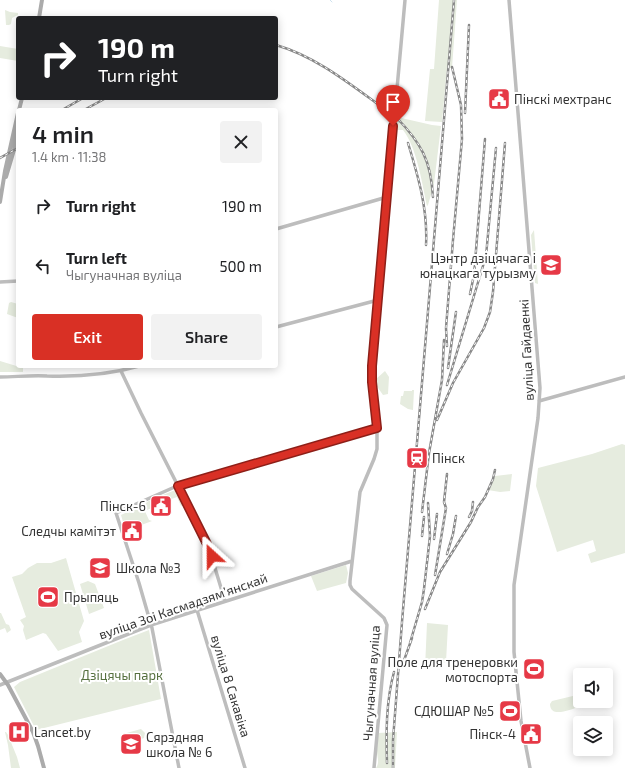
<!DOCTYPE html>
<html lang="en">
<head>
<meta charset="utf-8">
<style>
	body { margin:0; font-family:"Exo 2",sans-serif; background:#f2f2f2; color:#202124; height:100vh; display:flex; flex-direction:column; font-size:15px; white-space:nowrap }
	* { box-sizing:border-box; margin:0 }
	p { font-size:13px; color:#757577 }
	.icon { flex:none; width:22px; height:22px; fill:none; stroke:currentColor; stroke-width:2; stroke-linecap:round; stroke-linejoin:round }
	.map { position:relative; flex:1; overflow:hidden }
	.drawer { position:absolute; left:16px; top:108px; width:262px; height:260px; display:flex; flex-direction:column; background:#fff; border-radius:4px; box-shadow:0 2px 10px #0003 }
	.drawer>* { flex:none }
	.top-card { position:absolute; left:16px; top:16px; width:262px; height:84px; border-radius:4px; box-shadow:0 2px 10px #0003; background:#202124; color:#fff; overflow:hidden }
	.buttons { position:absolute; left:573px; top:668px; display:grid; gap:8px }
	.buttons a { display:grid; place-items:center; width:40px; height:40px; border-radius:4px; background:#fff; box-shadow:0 2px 10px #0003; font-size:20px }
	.pin { position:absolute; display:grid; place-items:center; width:34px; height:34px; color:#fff; margin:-41px -17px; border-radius:50% 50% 50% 0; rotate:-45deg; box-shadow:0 0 4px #0007 }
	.pin .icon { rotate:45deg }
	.me { position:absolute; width:44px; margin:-22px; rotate:336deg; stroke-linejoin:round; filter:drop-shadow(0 0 3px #0008) }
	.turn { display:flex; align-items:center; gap:14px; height:84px; padding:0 16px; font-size:18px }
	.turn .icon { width:52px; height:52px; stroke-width:2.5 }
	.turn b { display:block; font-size:28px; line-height:34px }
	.round { display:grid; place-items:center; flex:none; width:42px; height:42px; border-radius:4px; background:#f2f2f2 }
	.summary { display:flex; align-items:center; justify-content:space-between; height:68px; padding:0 16px }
	h1 { font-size:24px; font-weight:600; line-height:30px }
	.action { display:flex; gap:8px; margin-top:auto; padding:8px 16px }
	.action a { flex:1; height:46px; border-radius:4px; background:#d93025; color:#fff; font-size:16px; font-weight:600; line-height:46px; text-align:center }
	.action a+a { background:#f2f2f2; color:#202124 }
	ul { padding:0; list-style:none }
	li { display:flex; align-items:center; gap:12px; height:60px; padding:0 16px }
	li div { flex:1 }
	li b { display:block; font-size:15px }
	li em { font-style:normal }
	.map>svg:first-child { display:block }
	.green { fill:#e6ecdf }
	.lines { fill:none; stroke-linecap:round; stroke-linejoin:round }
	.stream { stroke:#cfe2ee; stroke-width:1 }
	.secondary { stroke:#bdbdbd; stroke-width:3.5 }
	.primary { stroke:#ababab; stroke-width:4 }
	.rail-casing { stroke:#888; stroke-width:2.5 }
	.rail { stroke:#fff; stroke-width:1; stroke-dasharray:3; stroke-linecap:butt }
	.route-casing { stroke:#8d1f18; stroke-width:10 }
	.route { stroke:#d93025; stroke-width:7 }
	.labels { text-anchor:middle; stroke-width:4; stroke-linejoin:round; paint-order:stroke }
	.poi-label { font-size:13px; fill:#333; stroke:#fff; text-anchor:start }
	.street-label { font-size:13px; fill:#333; stroke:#fff }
	.park-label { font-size:13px; fill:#56703f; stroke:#fff }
</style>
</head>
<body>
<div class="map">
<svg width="625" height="768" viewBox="0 0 625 768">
	<rect width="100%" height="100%" fill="#fff"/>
	<path class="green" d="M439 0H457L452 68H447L442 122 425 121 430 69H434Z
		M5 10 10 12 18 13V15L12 18 11 24 9 25H6Z
		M0 46 18 49V61L0 58Z
		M397 117 432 125 441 126 434 184 428 205 427 206C422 183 417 148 403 130H396Z
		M534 230 538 284 535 283 531 235Z
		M11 302 18 304V318L7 314 9 303Z
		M0 361 23 368V372H0Z
		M385 371 389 377 388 394 383 395 376 385V379Z
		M412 390H414L413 410 408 409 400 404 401 396H403L404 391H412Z
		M622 444 625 445V553L591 563 588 554 596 551 593 540 557 552 536 486 538 468 592 454Z
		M512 474 510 491 500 492 488 490 495 476Z
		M178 489 185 504 181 506 177 497 163 502 160 496Z
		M158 496 161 504 147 510 145 503Z
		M142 505 149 520 152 521 128 530V532H126L121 515Z
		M66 558 84 621 79 632 82 642 58 651 46 634 43 633 26 640 23 630 24 626 20 620 26 617 12 577 22 574 28 568 37 563H51Z
		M346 565 348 573 346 583 317 591 311 576Z
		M88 581 95 584 104 608 89 614 80 584Z
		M0 613H1L6 624 9 625 11 630 7 633 5 628 0 630Z
		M427 623 448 625 446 662 425 668Z
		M149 630 161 699 36 730 14 687 20 682 123 640Z
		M541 661 544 672 527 677 524 665Z
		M577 695 580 696V701H583L582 705 579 707C571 709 550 719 550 704L552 701Z
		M141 729 145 733 144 738 126 744 121 741V737L123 734Z
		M5 732H6L8 735 17 757 20 768H11L8 745Z
		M397 732 395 768H376C380 762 377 757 377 751 377 745 378 739 378 733Z"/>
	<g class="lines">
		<path class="stream" d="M330 0 332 2"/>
		<path class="secondary" d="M509 0 540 388 538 418 514 585V652L521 721 530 768
			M276 229 387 197
			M0 282 18 281
			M276 327 378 300
			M121 371 141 413 208 545 225 601
			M0 377C15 377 31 375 47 376 79 377 108 375 139 366
			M539 401 625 377
			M197 610 245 768
			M0 685 151 625 352 561
			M179 768 152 628 139 583 116 513 177 486 377 428
			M374 768 387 625 384 618 352 589 350 585V581L360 492 374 459 377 449V431L372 381V366L405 0"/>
		<path class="primary" d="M39 18 42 0
			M19 110 22 98
			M6 177 14 150 18 124
			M0 202 5 171 18 113
			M0 674 8 685 33 732 38 746 44 768"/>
		<g class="rail-casing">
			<path id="rail" d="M276 45C321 58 358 91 396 117 421 143 431 160 433 197
				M62 110 83 98
				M84 110 106 98
				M465 113 469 25
				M408 143C418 176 428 209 426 245
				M0 158 18 148
				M470 294 474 275 485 139
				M447 346 446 328 453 240 462 139 461 105 452 67
				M448 368 456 312
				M447 385 486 256 496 148
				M437 420 453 383 484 328 490 312 493 292 505 143
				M422 512 429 453 442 380 444 340
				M469 517 472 511 473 502
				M422 536 424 517
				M434 539 437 514
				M447 554 453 534 456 516
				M435 575 446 508 444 502 447 474
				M425 609 440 572 471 522 478 507 485 497 493 479 495 470
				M410 643 422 602 424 589 430 536 428 503
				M402 666 412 638
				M387 763C386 733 386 701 394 672
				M393 768V740L402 622 454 0"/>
		</g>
		<use href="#rail" class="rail"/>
	</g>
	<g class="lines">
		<g class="route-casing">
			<path id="route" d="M212 556 206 542 178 486 377 428 372 382V366L393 126"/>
		</g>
		<use href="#route" class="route"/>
	</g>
	<defs>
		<g id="civic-square" transform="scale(1.15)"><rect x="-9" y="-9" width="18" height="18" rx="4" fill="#e63946" stroke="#fff"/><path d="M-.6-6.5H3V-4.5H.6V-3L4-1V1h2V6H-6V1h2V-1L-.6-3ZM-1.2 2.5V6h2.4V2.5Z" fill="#fff"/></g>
		<g id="school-square" transform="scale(1.15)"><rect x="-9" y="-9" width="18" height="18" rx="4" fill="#e63946" stroke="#fff"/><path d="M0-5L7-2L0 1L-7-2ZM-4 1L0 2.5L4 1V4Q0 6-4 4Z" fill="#fff"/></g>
		<g id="station-square" transform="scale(1.15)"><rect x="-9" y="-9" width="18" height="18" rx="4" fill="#e63946" stroke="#fff"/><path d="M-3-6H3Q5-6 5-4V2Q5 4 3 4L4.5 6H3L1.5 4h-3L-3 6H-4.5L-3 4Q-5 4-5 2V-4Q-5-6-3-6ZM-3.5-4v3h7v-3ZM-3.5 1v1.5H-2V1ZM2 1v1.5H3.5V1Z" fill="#fff"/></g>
		<g id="stadium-square" transform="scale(1.15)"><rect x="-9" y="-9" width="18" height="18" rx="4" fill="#e63946" stroke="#fff"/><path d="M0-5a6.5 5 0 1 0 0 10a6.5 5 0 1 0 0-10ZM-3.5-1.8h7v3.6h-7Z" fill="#fff"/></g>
		<g id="hospital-square" transform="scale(1.15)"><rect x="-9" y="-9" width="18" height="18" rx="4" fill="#e63946" stroke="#fff"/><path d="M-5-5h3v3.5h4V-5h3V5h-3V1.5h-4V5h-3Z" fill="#fff"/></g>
	</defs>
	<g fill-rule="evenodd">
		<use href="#civic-square" x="499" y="99"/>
		<use href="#school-square" x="551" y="265"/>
		<use href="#station-square" x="417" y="458"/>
		<use href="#civic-square" x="161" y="506"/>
		<use href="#civic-square" x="132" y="531"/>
		<use href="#school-square" x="100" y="568"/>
		<use href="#stadium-square" x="48" y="597"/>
		<use href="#stadium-square" x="534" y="669"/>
		<use href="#stadium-square" x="510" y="711"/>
		<use href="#hospital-square" x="19" y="732"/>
		<use href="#civic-square" x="531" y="734"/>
		<use href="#school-square" x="131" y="744"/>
	</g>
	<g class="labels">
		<g class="poi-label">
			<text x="514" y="104">Пінскі мехтранс</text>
			<text x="536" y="263" text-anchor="end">Цэнтр дзіцячага і<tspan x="536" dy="15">юнацкага турызму</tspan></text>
			<text x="432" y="463">Пінск</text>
			<text x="146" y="511" text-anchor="end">Пінск-6</text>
			<text x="116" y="536" text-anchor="end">Следчы камітэт</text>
			<text x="116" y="573">Школа №3</text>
			<text x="64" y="602">Прыпяць</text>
			<text x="518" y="667" text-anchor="end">Поле для тренеровки<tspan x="518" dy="15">мотоспорта</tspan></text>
			<text x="494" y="716" text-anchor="end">СДЮШАР №5</text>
			<text x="34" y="737">Lancet.by</text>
			<text x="516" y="739" text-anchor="end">Пінск-4</text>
			<text x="146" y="742">Сярэдняя<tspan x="146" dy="15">школа № 6</tspan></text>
		</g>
		<g class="street-label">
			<text transform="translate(526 350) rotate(-93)" y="5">вуліца Гайдаенкі</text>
			<text transform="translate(183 606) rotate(-19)" y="5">вуліца Зоі Касмадзямʼянскай</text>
			<text transform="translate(371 683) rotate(-86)" y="5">Чыгуначная вуліца</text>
			<text transform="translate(231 686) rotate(73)" y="5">вуліца 8 Сакавіка</text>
		</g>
		<g class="park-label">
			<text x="122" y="680">Дзіцячы парк</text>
		</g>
	</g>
</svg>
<div class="buttons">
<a><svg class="icon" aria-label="sound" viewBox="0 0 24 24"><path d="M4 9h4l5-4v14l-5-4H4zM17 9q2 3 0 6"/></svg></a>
<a><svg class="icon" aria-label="layers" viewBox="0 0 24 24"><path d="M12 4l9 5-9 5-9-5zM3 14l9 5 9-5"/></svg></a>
</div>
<div class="pin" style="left:393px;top:126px;background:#d93025"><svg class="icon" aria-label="arrive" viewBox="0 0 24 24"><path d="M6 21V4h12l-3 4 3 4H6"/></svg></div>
<svg class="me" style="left:212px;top:556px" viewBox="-20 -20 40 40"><path d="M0-17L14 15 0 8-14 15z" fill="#d93025" stroke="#fff" stroke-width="4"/></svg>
<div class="top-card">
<div class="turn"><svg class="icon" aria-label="right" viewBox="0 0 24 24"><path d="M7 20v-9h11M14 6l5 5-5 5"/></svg><div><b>190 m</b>Turn right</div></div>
</div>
<section class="drawer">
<div class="summary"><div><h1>4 min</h1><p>1.4 km · 11:38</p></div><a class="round"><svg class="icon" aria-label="close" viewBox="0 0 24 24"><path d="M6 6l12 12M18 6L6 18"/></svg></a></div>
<ul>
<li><svg class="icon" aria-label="right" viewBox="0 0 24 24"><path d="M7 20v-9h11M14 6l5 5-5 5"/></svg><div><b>Turn right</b></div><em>190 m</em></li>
<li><svg class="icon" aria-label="left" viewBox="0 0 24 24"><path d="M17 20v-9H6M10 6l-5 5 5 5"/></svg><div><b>Turn left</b><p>Чыгуначная вуліца</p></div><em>500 m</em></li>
</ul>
<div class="action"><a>Exit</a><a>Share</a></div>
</section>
</div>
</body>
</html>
